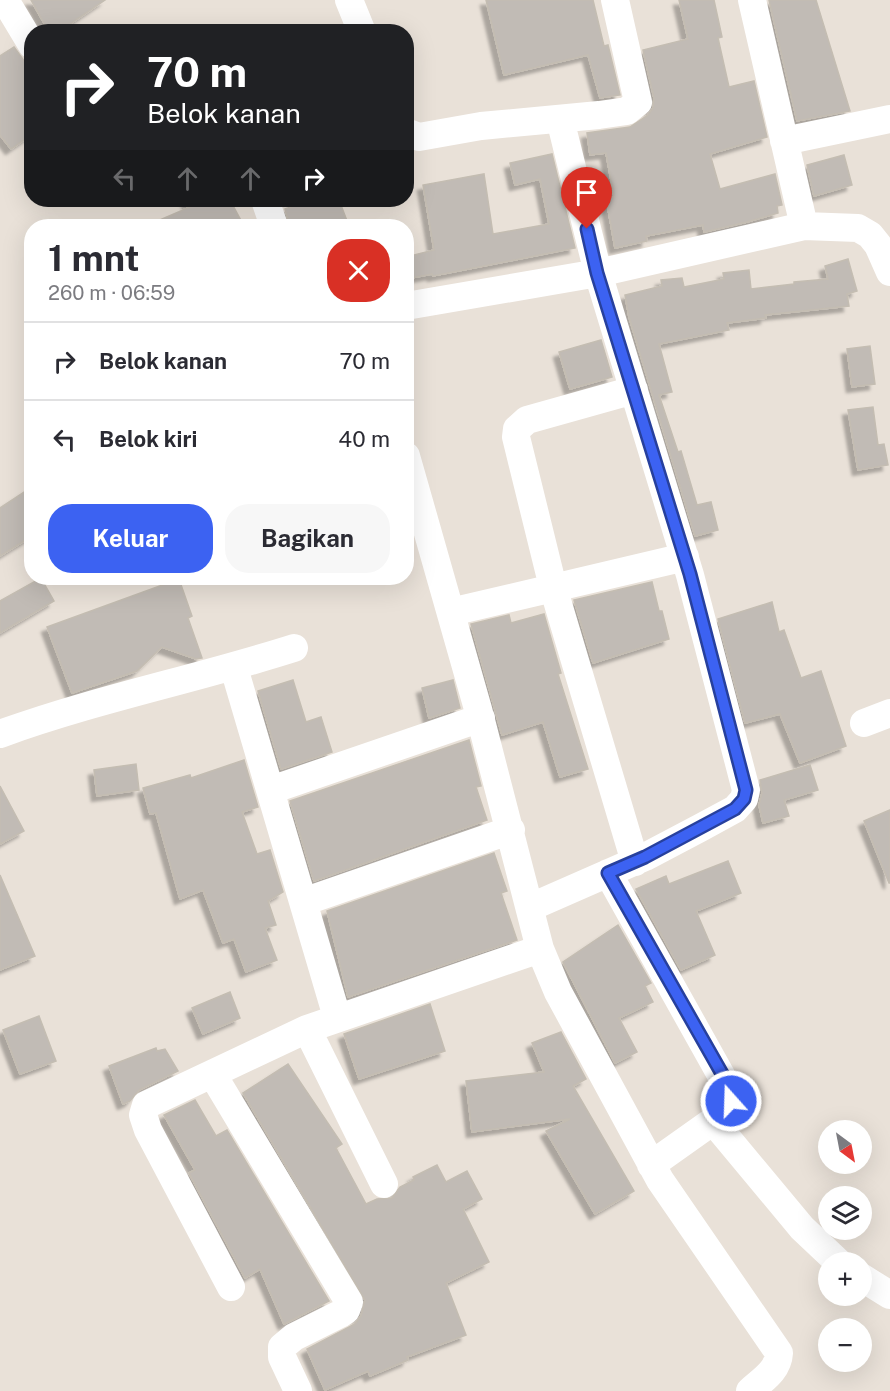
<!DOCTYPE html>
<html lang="id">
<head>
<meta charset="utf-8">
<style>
	body { margin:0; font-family:"Public Sans",sans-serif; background:#f7f7f7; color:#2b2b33; height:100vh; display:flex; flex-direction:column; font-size:22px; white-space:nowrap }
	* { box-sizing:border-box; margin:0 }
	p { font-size:20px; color:#7c7c81 }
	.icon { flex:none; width:33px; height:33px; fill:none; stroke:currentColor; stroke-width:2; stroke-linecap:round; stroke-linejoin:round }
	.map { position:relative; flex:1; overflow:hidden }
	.drawer { position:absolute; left:24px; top:219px; width:390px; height:366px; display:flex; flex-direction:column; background:#fff; border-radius:24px; box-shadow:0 6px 24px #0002 }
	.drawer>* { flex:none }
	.guide { position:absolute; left:24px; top:24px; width:390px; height:183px; border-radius:24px; box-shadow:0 6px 24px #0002; background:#202124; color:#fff; overflow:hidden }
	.needle { width:39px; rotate:148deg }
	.buttons { position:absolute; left:818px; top:1120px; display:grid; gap:12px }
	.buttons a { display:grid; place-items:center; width:54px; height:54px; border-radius:50%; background:#fff; box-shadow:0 6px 24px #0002; font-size:30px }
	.pin { position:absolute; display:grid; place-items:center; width:51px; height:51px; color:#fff; margin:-62px -26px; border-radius:50% 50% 50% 0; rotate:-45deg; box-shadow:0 0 6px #0007 }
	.pin .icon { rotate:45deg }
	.me { position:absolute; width:66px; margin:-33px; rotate:340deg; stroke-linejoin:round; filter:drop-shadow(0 0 4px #0008) }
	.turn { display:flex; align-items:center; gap:21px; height:126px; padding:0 24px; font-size:27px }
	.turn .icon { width:78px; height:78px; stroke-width:2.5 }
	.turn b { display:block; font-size:42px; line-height:51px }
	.lanes { display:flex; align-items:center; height:57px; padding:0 24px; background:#0003; justify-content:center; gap:30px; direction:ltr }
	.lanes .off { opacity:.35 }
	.round { display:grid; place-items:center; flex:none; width:63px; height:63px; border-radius:24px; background:#f7f7f7 }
	.overview { display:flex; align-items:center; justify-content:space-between; height:102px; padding:0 24px }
	h1 { font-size:36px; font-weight:700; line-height:45px }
	.cta { display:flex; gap:12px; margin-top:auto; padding:12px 24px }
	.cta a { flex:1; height:69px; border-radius:24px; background:#3c62f2; color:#fff; font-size:24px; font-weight:700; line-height:69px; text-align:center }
	.cta a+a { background:#f7f7f7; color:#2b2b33 }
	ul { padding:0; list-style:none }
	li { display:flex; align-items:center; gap:18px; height:78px; padding:0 24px; border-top:2px solid #e1e1e2 }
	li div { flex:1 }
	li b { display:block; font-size:22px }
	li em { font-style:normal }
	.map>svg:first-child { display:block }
	.building { fill:#c1bbb5; stroke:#c4bdb2; stroke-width:1.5; filter:url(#shadow) }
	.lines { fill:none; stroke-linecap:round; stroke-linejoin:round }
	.minor { stroke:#fff; stroke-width:28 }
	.route-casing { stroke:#27409d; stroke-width:15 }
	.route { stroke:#3c62f2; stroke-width:10 }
</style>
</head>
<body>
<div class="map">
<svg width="890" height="1391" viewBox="0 0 890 1391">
	<defs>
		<filter id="shadow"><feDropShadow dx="-5.5" dy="5.5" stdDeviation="1.5" flood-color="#0004"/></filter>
	</defs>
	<rect width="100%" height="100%" fill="#e9e1d8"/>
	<path class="building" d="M31 0H105L58 32H49Z
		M486 0H593L604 46 608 45 620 95 600 98 588 55 504 75Z
		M679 0H714L722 37 718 38 729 87 754 81 767 137 710 154 720 189 775 174 782 205 777 206 778 213 747 222 704 232 703 225 646 236 647 241 615 248 606 198 614 197 606 153 590 155 587 133 630 127 648 115 653 108 654 98 643 50 688 39Z
		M769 0H816L850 111 797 121Z
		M14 47 32 72V134L11 149 0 135V56Z
		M552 154 575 248 433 276 432 274 406 279V257L434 250 423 185 484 174 493 234 549 224 540 179 515 185 510 163Z
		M844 155 852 185 814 196 807 165Z
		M186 200H230L244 226H146L190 207Z
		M310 200H339L349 226H290L285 209Z
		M848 259 857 291 847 294 849 306 765 315 766 318 727 323 729 330 659 344 672 392 659 395 678 452 681 451 697 505 711 502 718 530 695 536 629 317 625 295 662 286 661 280 682 278 684 287 724 279 723 273 749 270 751 289 794 284V282L828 279 825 266Z
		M601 340 612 377 570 389 559 352Z
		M870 346 875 384 852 387 847 349Z
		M873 407 878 445 884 444 888 465 858 470 848 410Z
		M32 487V536L0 556V508Z
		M41 578 54 601 0 633V601Z
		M179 579 192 616 188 618 202 658 196 659 162 647 137 671 72 693 47 627Z
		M652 582 659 611H662L669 639 593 663 574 600Z
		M772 602 779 632 784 630 801 678 821 671 846 746 800 763 780 714 745 723 718 619Z
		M544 614 561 673 558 674 588 769 560 777 543 722 502 735 471 624 509 615 511 623Z
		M293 680 306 722 321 717 332 752 281 769 258 691Z
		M453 680 460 708 429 718 422 688Z
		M469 740 481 786 476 787 487 820 314 881 290 801Z
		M244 760 258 807 242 812 257 854 270 850 283 892 268 901 276 925 265 928 277 960 246 972 234 939 223 943 203 890 180 899 156 813 150 814 143 788 190 775 191 778Z
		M136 764 139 790 97 796 94 770Z
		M810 765 818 790 784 800 789 816 763 823 759 805 762 793 760 780Z
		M0 786 24 831 0 844Z
		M890 810V883H889L864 821Z
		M494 853 507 891 501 893 517 940 348 997 327 911Z
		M728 861 741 893 696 911 715 955 681 970 636 889 666 876 669 884Z
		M0 875 35 956 0 970Z
		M618 925 651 983 645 986 653 1002 619 1018 637 1052 615 1063 563 962Z
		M230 992 240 1018 203 1034 192 1008Z
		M430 1004 445 1051 359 1079 344 1034Z
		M39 1016 56 1061 20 1074 3 1030Z
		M561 1032 586 1079 573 1086 634 1191 595 1214 546 1131 570 1119 472 1132 466 1081 544 1072 532 1043Z
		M156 1048 157 1051 165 1049 178 1071 139 1090 130 1101 123 1104 109 1066Z
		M288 1064 342 1144 336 1148 366 1204 377 1199 392 1198 400 1187 414 1180 413 1177 437 1165 446 1182 467 1171 482 1199 463 1209 489 1262 446 1283 466 1335 407 1357 408 1360 370 1376 368 1371 325 1390 307 1349 355 1324 361 1316 365 1300 243 1093Z
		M195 1100 216 1136 227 1130 329 1301 284 1324 260 1269 245 1278 189 1173 195 1170 164 1115Z"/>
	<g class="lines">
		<path class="minor" d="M5 0 32 45
			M349 0 362 32
			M752 0 804 226
			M406 132 419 137 481 126 599 115 627 111 638 102 615 0
			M784 141 890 119
			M265 200 274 226
			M406 306 598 273 804 226 858 228 870 235 878 245 890 272
			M634 390 527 420 517 429 516 437 553 587 635 862
			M406 456 478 709 540 949 558 992 660 1180 779 1353C778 1371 762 1380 750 1391
			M451 612 685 557
			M234 668 337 1017
			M864 723 890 713
			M0 734C96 699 197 679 294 648
			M271 790 481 718
			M608 873 731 1093 728 1108 713 1121 651 1165
			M303 902 511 830
			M531 907 645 857 700 828 735 809 744 799 746 790 690 575 598 273 560 119
			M307 1029 384 1184
			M213 1075 349 1302 346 1310 340 1314 294 1337 282 1347V1357L298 1391
			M713 1121 802 1228 839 1263
			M861 1277 890 1295
			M231 1287 148 1130 143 1115 146 1105 307 1029 540 949"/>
	</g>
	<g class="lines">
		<g class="route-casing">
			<path id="route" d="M587 229 597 273 690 574 746 790 744 799 735 809 645 857 608 873 729 1086 731 1101"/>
		</g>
		<use href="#route" class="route"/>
	</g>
</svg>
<div class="buttons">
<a><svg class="needle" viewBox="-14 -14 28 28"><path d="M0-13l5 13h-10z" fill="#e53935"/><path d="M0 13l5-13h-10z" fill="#7c7c81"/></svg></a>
<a><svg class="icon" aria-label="layers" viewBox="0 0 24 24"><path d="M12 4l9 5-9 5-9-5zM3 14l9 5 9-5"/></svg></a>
<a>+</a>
<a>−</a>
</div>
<div class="pin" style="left:587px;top:229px;background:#d93025"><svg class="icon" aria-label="arrive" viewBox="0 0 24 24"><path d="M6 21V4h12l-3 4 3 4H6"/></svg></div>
<svg class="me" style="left:731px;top:1101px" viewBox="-20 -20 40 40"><circle r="17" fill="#3c62f2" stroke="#fff" stroke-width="3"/><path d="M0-11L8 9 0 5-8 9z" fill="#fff"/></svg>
<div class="guide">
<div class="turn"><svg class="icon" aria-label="right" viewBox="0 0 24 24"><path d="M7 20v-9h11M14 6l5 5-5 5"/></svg><div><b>70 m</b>Belok kanan</div></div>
<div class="lanes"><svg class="icon off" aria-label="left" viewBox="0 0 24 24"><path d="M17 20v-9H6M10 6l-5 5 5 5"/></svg><svg class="icon off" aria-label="ahead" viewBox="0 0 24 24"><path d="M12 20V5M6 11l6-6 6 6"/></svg><svg class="icon off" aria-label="ahead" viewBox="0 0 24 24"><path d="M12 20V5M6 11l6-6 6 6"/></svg><svg class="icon" aria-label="right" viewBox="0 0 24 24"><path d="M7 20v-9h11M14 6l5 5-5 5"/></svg></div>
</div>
<section class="drawer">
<div class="overview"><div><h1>1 mnt</h1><p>260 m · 06:59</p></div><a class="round" style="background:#d93025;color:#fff"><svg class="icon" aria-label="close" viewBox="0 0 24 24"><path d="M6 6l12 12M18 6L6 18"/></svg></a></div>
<ul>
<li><svg class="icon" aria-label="right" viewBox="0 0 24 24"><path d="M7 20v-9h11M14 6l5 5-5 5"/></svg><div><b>Belok kanan</b></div><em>70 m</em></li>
<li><svg class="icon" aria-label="left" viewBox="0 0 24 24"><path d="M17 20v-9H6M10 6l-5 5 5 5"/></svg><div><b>Belok kiri</b></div><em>40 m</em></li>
</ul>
<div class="cta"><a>Keluar</a><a>Bagikan</a></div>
</section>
</div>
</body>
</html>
